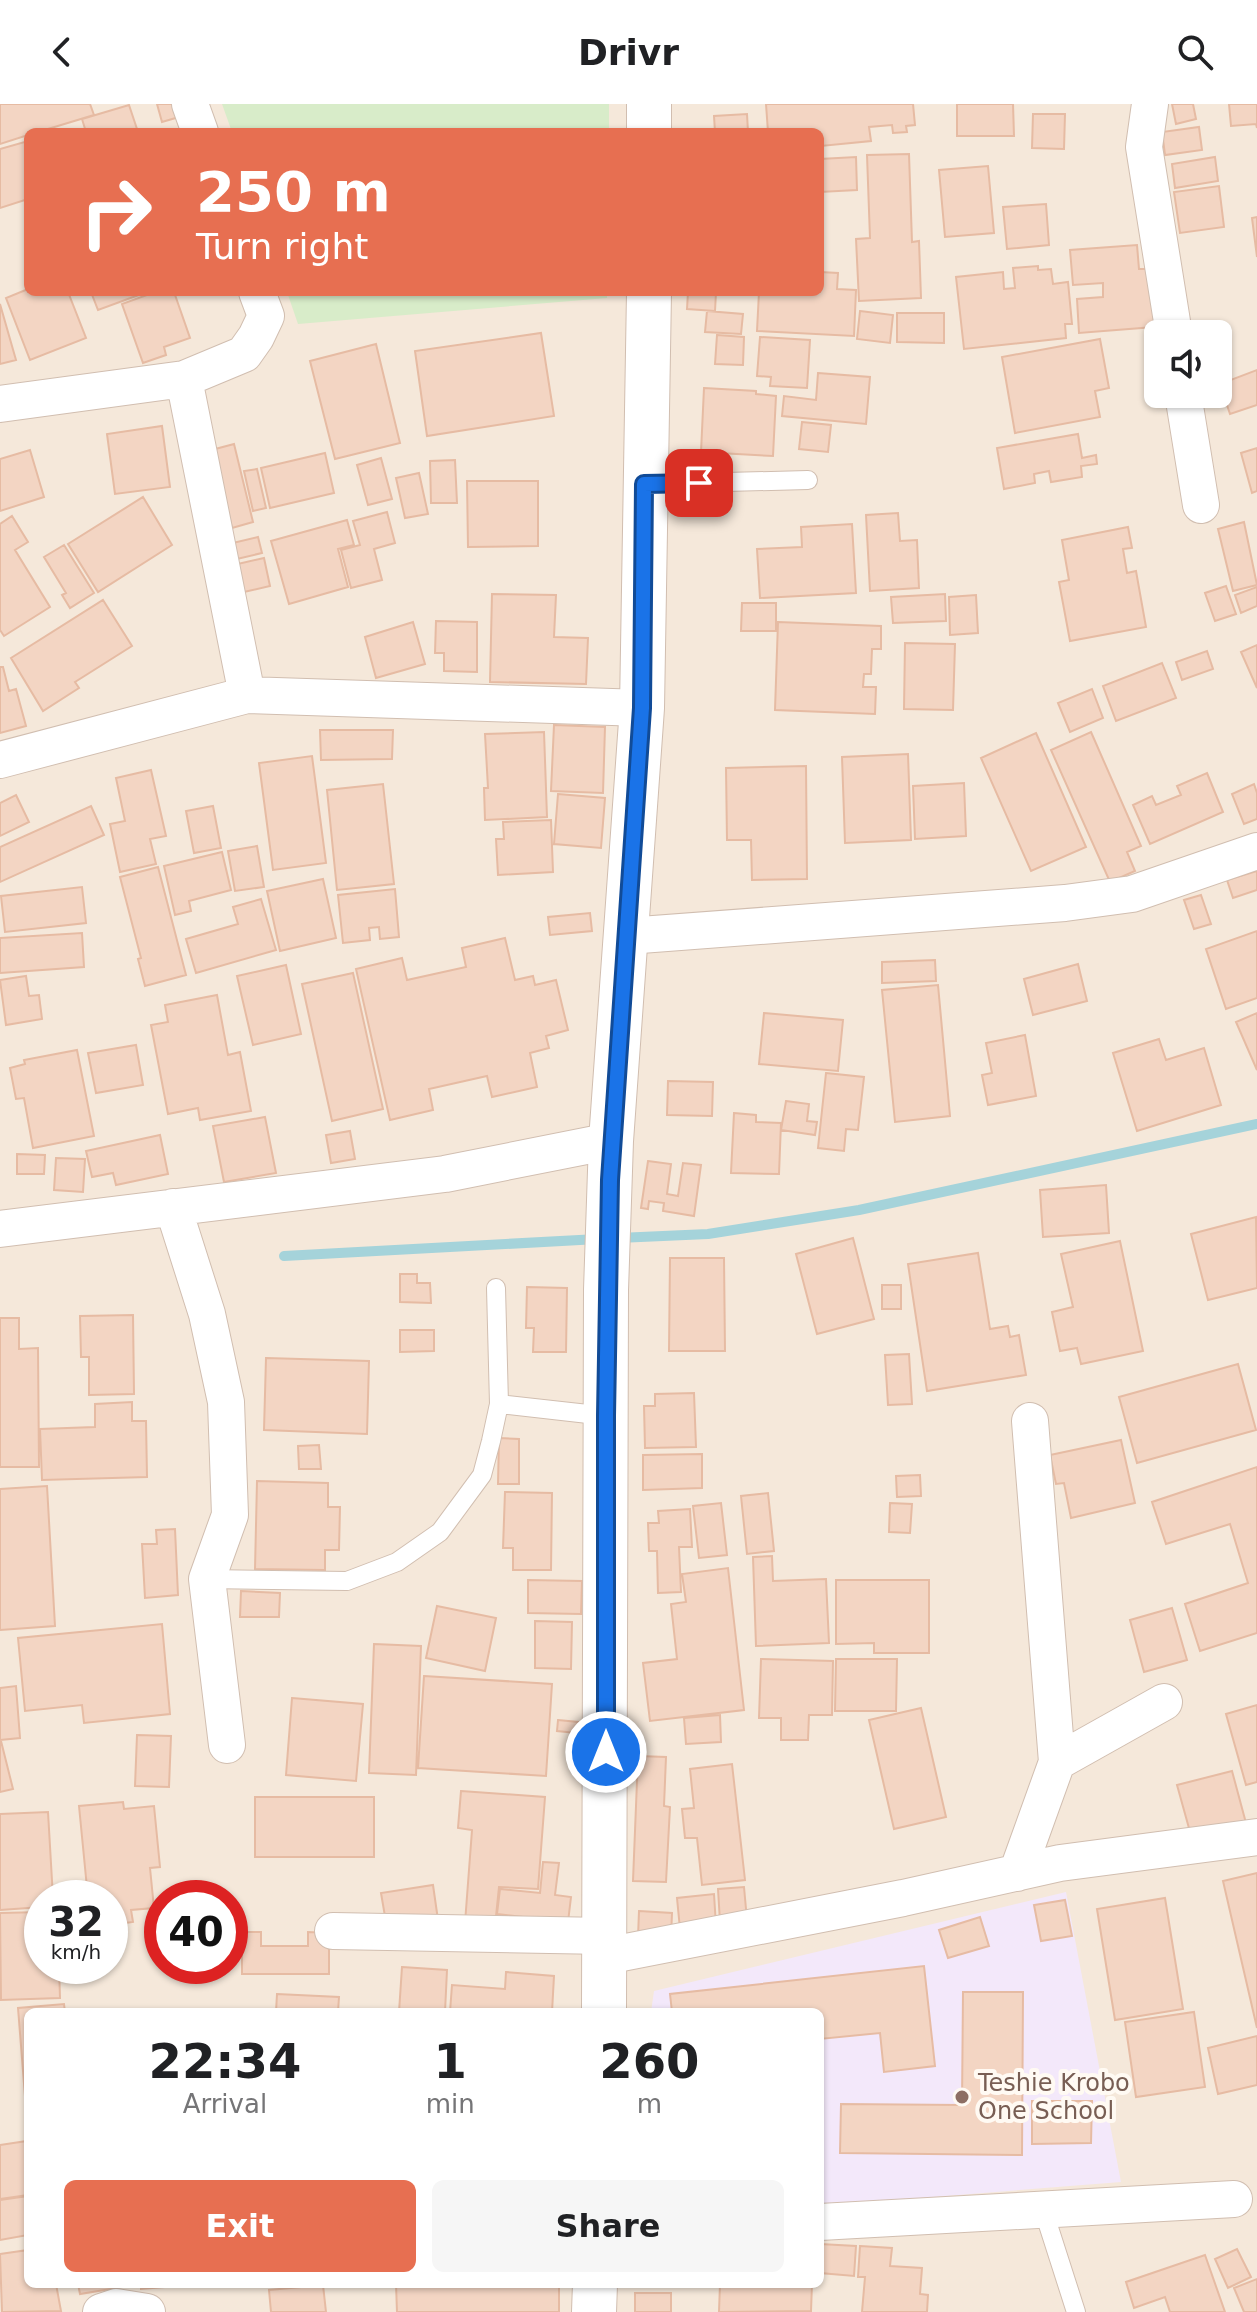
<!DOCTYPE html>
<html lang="en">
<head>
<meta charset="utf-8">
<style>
	body { margin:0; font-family:"DejaVu Sans",sans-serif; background:#f6f6f6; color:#202124; height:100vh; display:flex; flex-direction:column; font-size:30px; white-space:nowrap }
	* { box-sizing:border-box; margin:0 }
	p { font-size:26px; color:#757577 }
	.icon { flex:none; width:44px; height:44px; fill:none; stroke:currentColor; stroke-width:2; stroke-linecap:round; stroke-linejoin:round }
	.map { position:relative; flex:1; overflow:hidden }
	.panel { position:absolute; left:24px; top:1904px; width:800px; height:280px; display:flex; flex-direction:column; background:#fff; border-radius:12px; box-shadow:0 2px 6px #0004 }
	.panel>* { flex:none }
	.guide { position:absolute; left:24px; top:24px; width:800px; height:168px; border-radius:12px; box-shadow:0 2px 6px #0004; background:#e76f51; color:#fff; overflow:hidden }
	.controls { position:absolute; left:1144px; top:216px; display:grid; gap:16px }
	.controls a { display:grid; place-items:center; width:88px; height:88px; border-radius:12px; background:#fff; box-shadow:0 2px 6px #0004; font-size:40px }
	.speed { position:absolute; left:24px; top:1776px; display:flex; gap:16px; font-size:40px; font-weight:700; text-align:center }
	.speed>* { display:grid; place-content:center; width:104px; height:104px; border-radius:50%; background:#fff; box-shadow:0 2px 6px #0004; line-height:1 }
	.speed small { font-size:20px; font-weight:400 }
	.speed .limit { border:12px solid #d22; background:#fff; color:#111 }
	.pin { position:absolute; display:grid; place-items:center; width:68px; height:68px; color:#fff; margin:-34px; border-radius:16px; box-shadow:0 4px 12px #0006 }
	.me { position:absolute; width:88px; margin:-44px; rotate:0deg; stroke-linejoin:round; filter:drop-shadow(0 0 6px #0008) }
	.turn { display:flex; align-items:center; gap:28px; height:168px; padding:0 40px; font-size:36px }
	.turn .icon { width:104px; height:104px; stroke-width:2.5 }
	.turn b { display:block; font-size:56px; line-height:68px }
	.eta { display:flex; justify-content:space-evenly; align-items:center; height:136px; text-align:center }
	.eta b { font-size:48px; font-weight:800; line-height:56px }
	.primary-button { display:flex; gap:16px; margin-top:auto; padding:16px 40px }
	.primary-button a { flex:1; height:92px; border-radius:12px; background:#e76f51; color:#fff; font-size:32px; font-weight:800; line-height:92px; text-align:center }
	.primary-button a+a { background:#f6f6f6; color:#202124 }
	header { display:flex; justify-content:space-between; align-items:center; height:104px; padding:0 40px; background:#fff; font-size:36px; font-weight:800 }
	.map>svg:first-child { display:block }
	.residential { fill:#f5e8da; fill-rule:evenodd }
	.education { fill:#f3e8fa }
	.green { fill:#d8ecc9 }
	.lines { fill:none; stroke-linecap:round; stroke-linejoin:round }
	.stream { stroke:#a5d3da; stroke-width:10 }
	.building { fill:#f3d5c3; stroke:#e6bba3; stroke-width:2 }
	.service-casing { stroke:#d1beb0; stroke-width:20 }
	.minor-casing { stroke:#d1beb0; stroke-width:38 }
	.tertiary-casing { stroke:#d1beb0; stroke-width:46 }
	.service { stroke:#fff; stroke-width:18 }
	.minor { stroke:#fff; stroke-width:36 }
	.tertiary { stroke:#fff; stroke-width:44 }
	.route-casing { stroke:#114b97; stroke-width:20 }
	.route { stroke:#1a73e8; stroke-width:14 }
	.education-dot { fill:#8d6e63; stroke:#fffaf3; stroke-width:3 }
	.labels { text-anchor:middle; stroke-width:8; stroke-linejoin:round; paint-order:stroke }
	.education-label { font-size:24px; fill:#785e54; stroke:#fffaf3; text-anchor:start }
</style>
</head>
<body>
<header><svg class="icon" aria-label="back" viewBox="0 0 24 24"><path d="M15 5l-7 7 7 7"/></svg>Drivr<svg class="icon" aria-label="search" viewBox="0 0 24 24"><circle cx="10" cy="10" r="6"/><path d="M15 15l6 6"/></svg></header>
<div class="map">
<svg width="1257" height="2208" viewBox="0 0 1257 2208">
	<rect width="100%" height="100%" fill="#fdf6ec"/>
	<path class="residential" d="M0 0H1257V2208H0ZM28 28H820V188H28ZM1158 230H1218V290H1158ZM42 1794H110V1862H42ZM162 1794H230V1862H162ZM28 1908H820V2180H28Z"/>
	<path class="education" d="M1066 1788 1121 2078 820 2102V1908H651L654 1887Z"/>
	<path class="green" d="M222 0H609V28H232Z
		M287 188H607V194L298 220Z"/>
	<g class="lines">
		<path class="stream" d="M618 1134 708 1130 859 1106 1257 1020
			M284 1152 598 1135"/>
	</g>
	<path class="building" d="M0 0H90L94 11 38 28H28V31L0 40Z
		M157 0H175L179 13 162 18Z
		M766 0H913L915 21 906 22 907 28 893 29 892 21 869 23 871 37 821 42 820 28H768Z
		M957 0H1013L1014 32H957Z
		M1172 0H1193L1196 15 1176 20Z
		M1229 0H1257V24L1256 20 1231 22Z
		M129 1 138 28H86L82 15Z
		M747 10 748 28H715L714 12Z
		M1033 10H1065L1064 45 1032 44Z
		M1199 23 1202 46 1165 51 1162 28Z
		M28 37V95L0 104V45Z
		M909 50 912 138 919 137 921 194 859 197 856 135 870 134 867 51Z
		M856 53 857 86 820 88V55Z
		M1215 53 1218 77 1175 84 1172 60Z
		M988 62 994 129 945 133 939 66Z
		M1219 82 1224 123 1180 129 1174 88Z
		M1046 100 1049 141 1007 145 1003 103Z
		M1257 113V153L1252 114Z
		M1137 141 1139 165H1155L1154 223 1079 229 1077 195 1103 193V179L1073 181 1070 146Z
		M1038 162V166L1051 165 1053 180 1068 178 1072 220H1065L1066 234 964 245 956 173 1003 168 1004 185 1015 184 1013 164Z
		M820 168 838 169 837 185 856 186 854 232 757 227 759 188H820Z
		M28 185V188H68L86 234 30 256 6 194Z
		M91 188H147L98 206Z
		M155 188H174L190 234 164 243 166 251 143 259 122 200Z
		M688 188H716L715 207 687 205Z
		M0 200 16 256 0 260Z
		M707 207 743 210 741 230 705 228Z
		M860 207 893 211 890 239 857 235Z
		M897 209H944V239L897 238Z
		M541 229 554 312 427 332 415 247Z
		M717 231 744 233 743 261 715 260Z
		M760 233 810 236 807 284 770 282 771 273 757 272Z
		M1100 235 1109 284 1095 287 1100 313 1015 329 1002 253Z
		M376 240 400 339 335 355 310 257Z
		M1257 266V301L1230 310 1220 280Z
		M818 269 870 273 866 320 782 312 784 292 816 296Z
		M704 284 756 287V290L776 292 773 352 701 348Z
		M802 318 831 321 828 348 799 345Z
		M162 322 170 383 115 390 107 330Z
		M1078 330 1082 354 1096 351 1097 360 1081 362 1082 373 1051 378 1049 367 1034 370 1035 379 1004 385 997 344Z
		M234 340 253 418 232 424 223 385 204 348Z
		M1257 344V387L1252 389 1241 349Z
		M30 346 44 393 0 407V355Z
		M325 349 334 389 270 404 261 364Z
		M381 354 392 395 368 401 357 361Z
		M455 356 457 399H431L430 357Z
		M257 365 266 404 253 407 244 367Z
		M419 369 428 410 405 414 396 374Z
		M467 377H538V442L468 443Z
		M143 393 172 441 98 488 68 440Z
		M387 408 395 439 374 445 382 476 351 484 341 446 360 441 353 417Z
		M898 409 900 437 917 436 919 484 870 487 866 411Z
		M12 412 28 438 15 446 50 503 4 532 0 526V420Z
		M347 416 354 441 338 445 348 483 289 500 271 437Z
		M1244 418 1257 481 1233 487 1218 425Z
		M852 420 856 489 760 494 757 445 802 443 801 423Z
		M1128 423 1132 444 1123 445 1127 469 1136 467 1146 523 1070 537 1059 478 1069 476 1062 436Z
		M258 433 262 449 224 458 220 442Z
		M64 441 94 489 70 504 62 491 66 489 44 453Z
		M264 454 270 482 235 490 229 462Z
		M1226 482 1236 510 1215 517 1205 489Z
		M1257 483V502L1241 509 1235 491Z
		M492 490 556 491 554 533 588 534 586 580 490 578Z
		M945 490 946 517 893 519 891 493Z
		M976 491 978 529 950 531 949 493Z
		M103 496 132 542 75 578 79 584 43 607 11 554Z
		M742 499H776V527H741Z
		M436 517 477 518V568L444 567V549H435Z
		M413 518 425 560 376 574 365 533Z
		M778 518 881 522V545H872L871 570H864L863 583H876L875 610 775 606Z
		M905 539 955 540 953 606 904 605Z
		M1257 541V584L1241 548Z
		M1207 547 1213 565 1182 576 1176 558Z
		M1162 559 1176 594 1116 617 1103 582Z
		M0 563H3L9 587 16 585 26 622 0 629Z
		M1092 585 1103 614 1070 628 1058 599Z
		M554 621 605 623 603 689 551 687Z
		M320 626H393L392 655 321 656Z
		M544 628 547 713 485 716 484 684H488L485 630Z
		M1091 628 1141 742 1127 748 1135 767 1110 778 1051 646Z
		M1036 629 1086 743 1031 767 981 654Z
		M908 650 911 736 845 739 842 653Z
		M312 652 326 759 273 766 259 659Z
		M806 662 807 775 752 776 751 736H727L726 664Z
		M151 666 166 732 150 735 156 760 120 768 110 720 125 717 116 674Z
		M1207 669 1223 708 1150 740 1133 701 1152 692 1156 701 1181 691 1177 682Z
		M964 679 966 732 915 735 913 682Z
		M383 680 394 780 337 786 327 686Z
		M1254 680 1257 689V715L1244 720 1232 690Z
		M558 690 605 694 601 744 554 740Z
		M16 691 29 718 0 732V699Z
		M91 702 104 731 0 778V743Z
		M213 702 221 744 194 749 186 707Z
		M551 716 553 768 498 771 496 735H504L503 718Z
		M257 742 264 783 235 787 228 747Z
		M222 748 231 786 189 797 191 807 175 811 164 762Z
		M158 763 186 871 145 882 138 855 141 854 120 773Z
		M1257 767V786L1233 794 1227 776Z
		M323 775 336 834 280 847 267 787Z
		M82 783 86 819 5 828 1 792Z
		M395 785 399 833 380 835 379 823 369 824 370 836 343 839 338 791Z
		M1201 791 1211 820 1194 825 1184 796Z
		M261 795 276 846 196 869 186 835 238 820 233 803Z
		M590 809 592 827 550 831 548 813Z
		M1257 827V894L1226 905 1206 845Z
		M82 829 84 863 0 869V834Z
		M505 834 515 876 533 872 535 881 556 876 568 926 546 932 549 944 530 949 537 983 492 993 487 972 429 985 433 1006 390 1016 356 865 402 854 407 876 466 863 462 844Z
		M935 856 936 877 882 879V858Z
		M1078 860 1087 897 1033 911 1024 875Z
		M286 861 301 930 253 941 237 872Z
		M353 869 383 1005 332 1017 302 880Z
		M26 872 29 892 39 891 42 915 6 921 0 876Z
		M938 881 950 1012 895 1018 882 886Z
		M217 891 228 951 240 948 251 1007 200 1016 198 1004 168 1010 151 921 168 918 165 901Z
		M764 909 843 916 838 967 759 960Z
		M1257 909V966L1236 918Z
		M1025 931 1036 992 988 1001 982 971 992 969 986 939Z
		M1159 935 1166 956 1204 944 1221 1001 1137 1027 1113 949Z
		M136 941 143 981 96 989 88 949Z
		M77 946 94 1032 33 1044 24 994 16 995 10 964 25 960 24 956Z
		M826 969 864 973 858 1026 846 1025 844 1047 818 1044Z
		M668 977 713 978 712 1012 667 1011Z
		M786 997 809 1000 807 1017 817 1018 815 1031 781 1026Z
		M734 1009 756 1011V1018L781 1019 779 1070 731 1069Z
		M265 1013 276 1069 224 1078 213 1022Z
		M350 1027 355 1055 331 1059 326 1031Z
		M160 1031 168 1070 116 1081 113 1069 92 1073 86 1047Z
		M17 1050 45 1051 44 1070H17Z
		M56 1054 85 1055 83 1088 54 1086Z
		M648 1057 671 1060 667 1090 678 1092 683 1059 701 1061 694 1112 663 1107 664 1099 649 1097 648 1105 641 1104Z
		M1106 1081 1109 1129 1043 1133 1040 1086Z
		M1256 1113 1257 1184 1208 1196 1191 1130Z
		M853 1134 874 1215 817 1230 796 1150Z
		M1120 1137 1143 1247 1081 1260 1077 1244 1060 1247 1052 1208 1073 1203 1061 1150Z
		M978 1149 990 1225 1008 1222 1010 1233 1019 1231 1026 1271 927 1287 908 1160Z
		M670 1154H724L725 1247H669Z
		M400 1170H417V1179H430L431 1199 400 1198Z
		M882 1181H901V1205H882Z
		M527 1183 567 1184 566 1248H533L534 1224H526Z
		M133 1211 134 1290 89 1291V1253H81L80 1212Z
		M0 1214H19V1245L38 1244 39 1363H0Z
		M400 1226H434V1247L400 1248Z
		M909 1250 912 1300 888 1301 885 1251Z
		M266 1254 369 1257 367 1330 264 1326Z
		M1238 1260 1256 1326 1137 1359 1119 1293Z
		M694 1289 696 1343 645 1344 644 1302H655V1290Z
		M132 1298V1317H146L147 1373 42 1376 40 1325 95 1323V1300Z
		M499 1334 519 1335V1380H498Z
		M1121 1336 1135 1399 1071 1414 1064 1379 1056 1380 1050 1351Z
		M319 1341 321 1365H299L298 1342Z
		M702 1350V1384L643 1386V1351Z
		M1257 1363V1529L1200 1547 1185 1500 1248 1479 1230 1420 1166 1440 1152 1398Z
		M920 1371 921 1392 897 1393 896 1372Z
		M257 1377 328 1379V1403H340L339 1446H325V1466L255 1465Z
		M47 1382 55 1522 0 1526V1385Z
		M505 1388 552 1389 551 1466H513V1444H503Z
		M768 1389 774 1447 747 1450 741 1392Z
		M721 1399 727 1451 699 1454 693 1402Z
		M890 1399 912 1400 910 1429 889 1428Z
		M690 1405 692 1443H679L681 1488 658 1489 657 1447H649L648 1419H659L658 1407Z
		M175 1425 178 1491 145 1494 142 1440H157L156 1426Z
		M772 1452 773 1477 826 1475 829 1539 756 1542 753 1453Z
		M728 1464 744 1606 650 1617 643 1559 677 1555 671 1500 686 1498 682 1470Z
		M528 1476 582 1477 581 1510 528 1509Z
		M836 1476H929V1549H874V1539L836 1540Z
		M241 1487 280 1489 279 1513H240Z
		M437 1502 496 1514 485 1567 426 1554Z
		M1172 1504 1187 1556 1144 1568 1130 1516Z
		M535 1517 572 1518 571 1565 535 1564Z
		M162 1520 170 1610 84 1619 82 1601 25 1607 18 1534Z
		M374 1540 421 1542 416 1671 369 1669Z
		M761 1555 833 1557 832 1611H809L808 1636H781V1614H759Z
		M836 1555H897L896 1607H835Z
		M424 1572 552 1580 546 1672 418 1664Z
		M16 1582 20 1634 0 1636V1584Z
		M292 1594 363 1600 356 1677 286 1671Z
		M1257 1601V1678L1246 1681 1226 1610Z
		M921 1604 946 1713 894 1725 869 1616Z
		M720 1611 721 1638 686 1640 684 1614Z
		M558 1616 578 1618 576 1629 557 1627Z
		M137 1631 171 1632 169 1683 135 1682Z
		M1 1637 13 1685 0 1688V1638Z
		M638 1652 666 1653 664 1702 670 1703 666 1778 633 1777Z
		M732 1660 745 1776 702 1781 697 1734H685L682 1705 694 1704 690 1665Z
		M1232 1667 1246 1719 1192 1735 1177 1681Z
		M461 1687 545 1693 538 1785 499 1783 495 1822 465 1819 472 1726 458 1724Z
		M255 1693H374V1753H255Z
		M123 1698 124 1705 154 1702 160 1763 150 1764 154 1804 131 1806 133 1818 110 1821V1794H88L79 1702Z
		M48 1708 53 1794H42V1803L0 1806V1710Z
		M543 1758 559 1759 555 1791 571 1793 568 1818 497 1810 500 1785 540 1789Z
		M1257 1769V1924L1223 1777Z
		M433 1781 439 1823 388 1830 381 1789Z
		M744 1783 747 1816 720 1818 718 1785Z
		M714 1790 716 1822 680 1825 677 1794Z
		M1165 1794 1183 1905 1115 1916 1097 1805Z
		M1065 1796 1072 1832 1041 1837 1034 1801Z
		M639 1807 672 1809 671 1834 638 1833Z
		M42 1808V1862H59L60 1894 1 1896 0 1809Z
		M980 1813 989 1842 948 1854 939 1826Z
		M242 1828H261V1842H308V1828L329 1829V1870H242Z
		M924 1862 935 1962 884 1968 880 1929 820 1935V1908H672L670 1890Z
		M402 1863 447 1866 445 1908H399Z
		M506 1868 554 1872 552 1908H450L452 1881 505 1885Z
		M963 1888H1023L1022 2051 840 2049 841 2000 962 2001Z
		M277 1890 339 1893 338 1908H276Z
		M64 1900 65 1908H28V2030L18 1904Z
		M1194 1908 1205 1983 1136 1993 1125 1918Z
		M1257 1932V1981L1218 1990 1208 1944Z
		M1032 1997H1092L1091 2039 1032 2040Z
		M27 2037 28 2091 0 2095V2041Z
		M28 2092V2131L0 2136V2096Z
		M820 2140 856 2142 854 2172 820 2169Z
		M860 2142 892 2144 890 2162 922 2164 920 2190 928 2191 927 2208H862L865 2173H858Z
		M1237 2145 1251 2173 1228 2184 1215 2155Z
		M28 2146V2180H56L61 2207 2 2208 0 2150Z
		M1205 2151 1225 2208H1170L1165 2193 1134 2204 1126 2178Z
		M1257 2175V2208H1244L1234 2184Z
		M78 2180H129V2182L80 2190Z
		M141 2180H190V2181L141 2185Z
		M396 2180H559V2208H397Z
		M720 2180H812L811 2207 719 2208Z
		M323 2181 326 2208H271L269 2186Z
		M635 2189H671V2208H635Z"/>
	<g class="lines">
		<g class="service-casing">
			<path id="service" d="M647 380 808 376
				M499 1300 606 1312
				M207 1475 347 1477 397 1458 440 1428 482 1371 491 1337 499 1300 496 1184
				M1043 2105 1076 2208"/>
		</g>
		<g class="minor-casing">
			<path id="minor" d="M190 0 200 28
				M1150 0 1144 43 1174 230
				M184 275 247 591
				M1183 290 1201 401
				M0 300 184 275 244 250 256 233 266 212 257 188
				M0 656 247 591 642 604
				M627 832 1065 799 1132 790 1257 747
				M173 1103 207 1210 226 1298 230 1411 207 1475 227 1641
				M0 1125 445 1070 611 1037
				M1057 1658 1164 1598
				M1017 1769 1057 1658 1030 1317
				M333 1827 606 1832
				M606 1852 903 1794 1060 1759 1257 1733
				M820 2118 1234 2095
				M101 2208 116 2203 147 2208"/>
		</g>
		<g class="tertiary-casing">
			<path id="tertiary" d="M649 0V28
				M604 1908 606 1186 611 1037 642 604 649 188
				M594 2208 595 2180"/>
		</g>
		<use href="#service" class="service"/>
		<use href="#minor" class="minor"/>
		<use href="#tertiary" class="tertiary"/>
	</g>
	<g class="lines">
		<g class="route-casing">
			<path id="route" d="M606 1648V1312L610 1076 642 604 644 380 699 379"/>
		</g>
		<use href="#route" class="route"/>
	</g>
	<circle class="education-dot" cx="962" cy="1993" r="8"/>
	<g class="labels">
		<g class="education-label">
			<text x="978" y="1987">Teshie Krobo<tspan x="978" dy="28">One School</tspan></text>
		</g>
	</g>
</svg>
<div class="controls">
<a><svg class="icon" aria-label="sound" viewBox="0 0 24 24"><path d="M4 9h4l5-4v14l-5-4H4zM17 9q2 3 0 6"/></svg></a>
</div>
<div class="speed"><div>32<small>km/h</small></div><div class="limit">40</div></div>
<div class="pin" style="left:699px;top:379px;background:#d93025"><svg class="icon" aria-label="arrive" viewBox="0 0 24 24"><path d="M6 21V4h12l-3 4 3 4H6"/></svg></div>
<svg class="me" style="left:606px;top:1648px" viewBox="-20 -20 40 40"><circle r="17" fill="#1a73e8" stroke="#fff" stroke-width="3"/><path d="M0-11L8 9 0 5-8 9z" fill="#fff"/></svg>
<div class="guide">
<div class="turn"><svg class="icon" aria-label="right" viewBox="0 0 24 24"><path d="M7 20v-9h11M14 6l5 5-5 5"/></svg><div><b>250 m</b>Turn right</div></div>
</div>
<section class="panel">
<div class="eta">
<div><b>22:34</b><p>Arrival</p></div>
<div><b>1</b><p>min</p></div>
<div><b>260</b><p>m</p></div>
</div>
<div class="primary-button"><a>Exit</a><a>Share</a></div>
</section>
</div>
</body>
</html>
